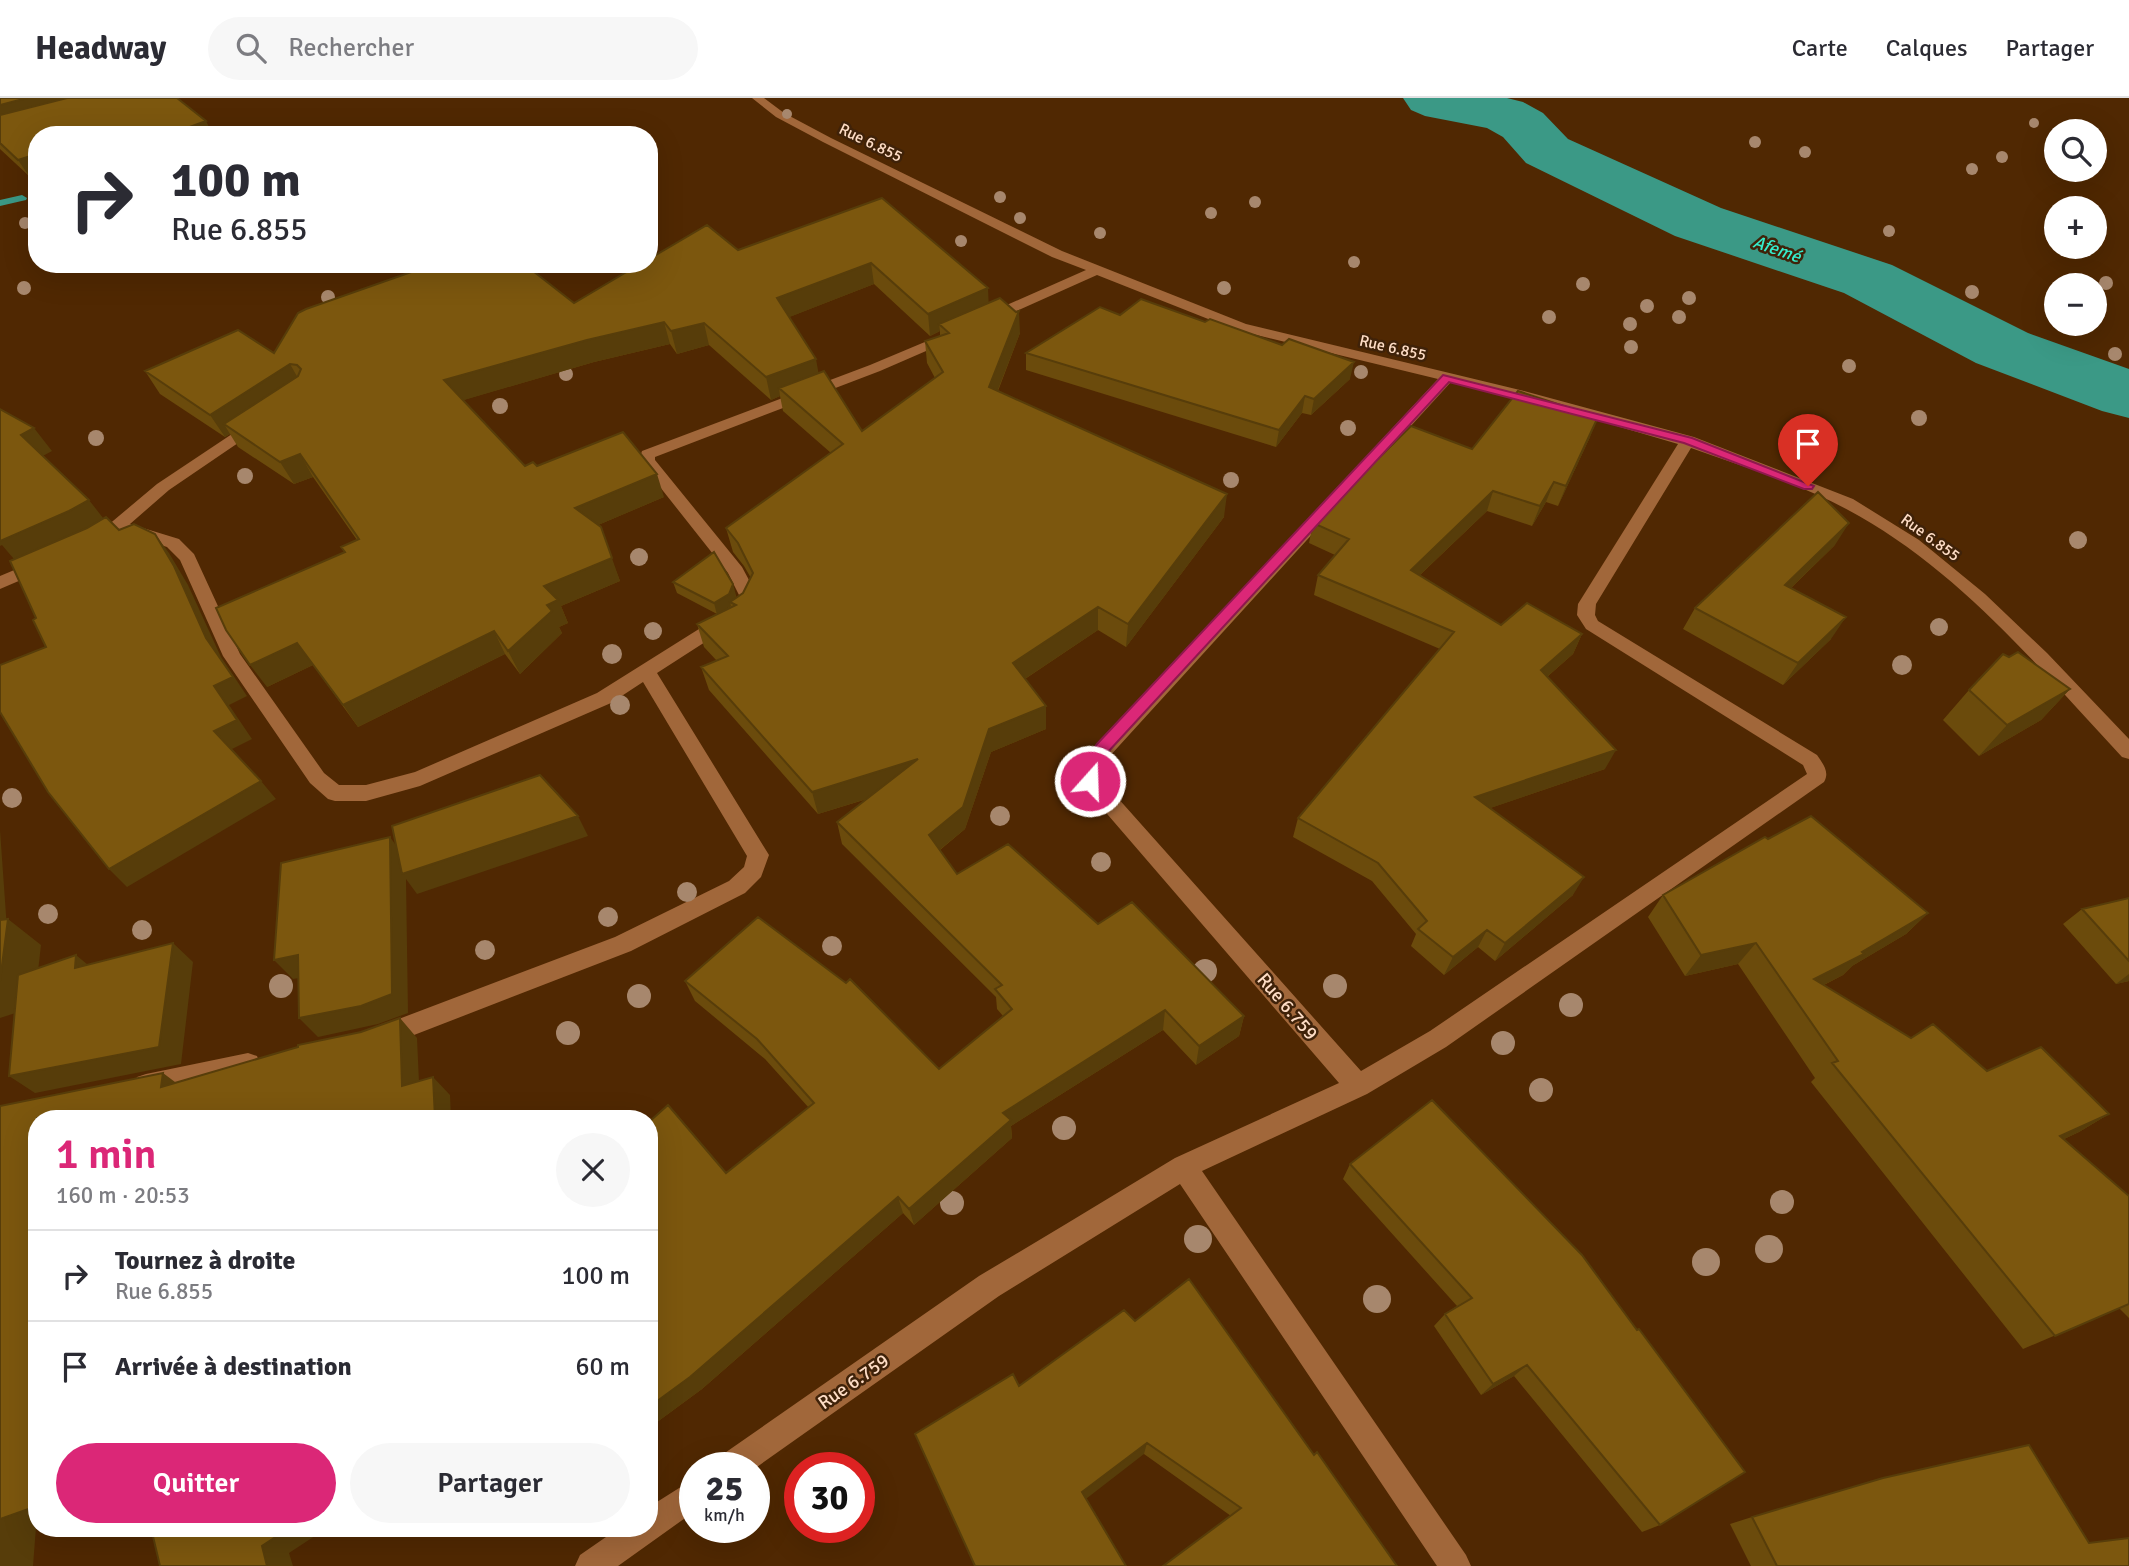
<!DOCTYPE html>
<html lang="fr">
<head>
<meta charset="utf-8">
<style>
	body { margin:0; font-family:Signika,sans-serif; background:#f7f7f7; color:#2b2b33; height:100vh; display:flex; flex-direction:column; font-size:26px; white-space:nowrap }
	* { box-sizing:border-box; margin:0 }
	p { font-size:23px; color:#7c7c81 }
	.icon { flex:none; width:38px; height:38px; fill:none; stroke:currentColor; stroke-width:2; stroke-linecap:round; stroke-linejoin:round }
	.map { position:relative; flex:1; overflow:hidden }
	.panel { position:absolute; left:28px; top:1012px; width:630px; height:427px; display:flex; flex-direction:column; background:#fff; border-radius:28px; box-shadow:0 7px 28px #0002 }
	.panel>* { flex:none }
	.guide { position:absolute; left:28px; top:28px; width:630px; height:147px; border-radius:28px; box-shadow:0 7px 28px #0002; background:#fff; color:#2b2b33; overflow:hidden }
	.buttons { position:absolute; left:2044px; top:21px; display:grid; gap:14px }
	.buttons a { display:grid; place-items:center; width:63px; height:63px; border-radius:50%; background:#fff; box-shadow:0 7px 28px #0002; font-size:35px }
	.speed { position:absolute; left:679px; top:1354px; display:flex; gap:14px; font-size:35px; font-weight:700; text-align:center }
	.speed>* { display:grid; place-content:center; width:91px; height:91px; border-radius:50%; background:#fff; box-shadow:0 7px 28px #0002; line-height:1 }
	.speed small { font-size:18px; font-weight:400 }
	.speed .limit { border:10px solid #d22; background:#fff; color:#111 }
	.pin { position:absolute; display:grid; place-items:center; width:60px; height:60px; color:#fff; margin:-72px -30px; border-radius:50% 50% 50% 0; rotate:-45deg; box-shadow:0 0 7px #0007 }
	.pin .icon { rotate:45deg }
	.me { position:absolute; width:77px; margin:-38px; rotate:20deg; stroke-linejoin:round; filter:drop-shadow(0 0 5px #0008) }
	.turn { display:flex; align-items:center; gap:24px; height:147px; padding:0 28px; font-size:32px }
	.turn .icon { width:91px; height:91px; stroke-width:2.5 }
	.turn b { display:block; font-size:49px; line-height:60px }
	.round { display:grid; place-items:center; flex:none; width:74px; height:74px; border-radius:37px; background:#f7f7f7 }
	.summary { display:flex; align-items:center; justify-content:space-between; height:119px; padding:0 28px }
	h1 { font-size:42px; font-weight:600; line-height:52px; color:#db2777 }
	.primary-button { display:flex; gap:14px; margin-top:auto; padding:14px 28px }
	.primary-button a { flex:1; height:80px; border-radius:42px; background:#db2777; color:#fff; font-size:28px; font-weight:600; line-height:80px; text-align:center }
	.primary-button a+a { background:#f7f7f7; color:#2b2b33 }
	ul { padding:0; list-style:none }
	li { display:flex; align-items:center; gap:21px; height:91px; padding:0 28px; border-top:2px solid #e1e1e2 }
	li div { flex:1 }
	li b { display:block; font-size:26px }
	li em { font-style:normal }
	header { display:flex; align-items:center; gap:42px; box-sizing:border-box; height:98px; padding:0 35px; background:#fff; border-bottom:2px solid #e1e1e2 }
	header strong { font-size:33px }
	nav { display:flex; gap:38px; margin-inline-start:auto; font-size:24px }
	.search { width:490px; height:63px; background:#f7f7f7; display:flex; align-items:center; gap:18px; box-sizing:border-box; padding:0 24px; border-radius:38px; color:#7c7c81; font-size:26px }
	.map>svg:first-child { display:block }
	.lines { fill:none; stroke-linecap:round; stroke-linejoin:round }
	.stream { fill:#3b9986; fill-rule:evenodd }
	.river { fill:#3b9986; fill-rule:evenodd }
	.street { fill:#a1673a; fill-rule:evenodd }
	.tree { fill:#a7876d }
	.wall { fill:#6b4b0c; fill-rule:evenodd }
	.shaded-wall { fill:#573d0a }
	.building { fill:#7c570e; stroke:#573d0a; stroke-width:2 }
	.route { fill:#db2777; stroke:#8e194d; stroke-width:2 }
	.labels { text-anchor:middle; stroke-width:5; stroke-linejoin:round; paint-order:stroke }
	.far-street-label { font-size:16px; fill:#feddc6; stroke:#3f2209 }
	.far-water-label { font-size:18px; font-style:italic; fill:#35eccc; stroke:#3f2209 }
	.street-label { font-size:19px; fill:#feddc6; stroke:#3f2209 }
</style>
</head>
<body>
<header>
<strong>Headway</strong>
<div class="search"><svg class="icon" aria-label="search" viewBox="0 0 24 24"><circle cx="10" cy="10" r="6"/><path d="M15 15l6 6"/></svg>Rechercher</div>
<nav><a>Carte</a><a>Calques</a><a>Partager</a></nav>
</header>
<div class="map">
<svg width="2129" height="1468" viewBox="0 0 2129 1468">
	<rect width="100%" height="100%" fill="#502802"/>
	<g class="lines">
		<path class="stream" d="M22 97 27 100 26 102 0 108V102Z"/>
		<path class="river" d="M1403 0H1507L1523 4 1543 15 1568 41 1721 110 1892 167 2028 235 2129 271V320L2102 313 1976 265 1844 195 1675 138 1526 65 1503 39 1487 30 1425 18 1411 12Z"/>
		<path class="street" d="M752 0H764L784 15 831 40 1062 153 1246 226 1520 292 1694 339 1853 401 1919 442 1985 496 2047 555 2129 641V661L2122 659C2042 573 1963 477 1859 418 1807 388 1747 370 1691 350L1596 506 1595 517 1598 523 1817 657C1823 666 1830 674 1824 684L1446 949 1367 996 1202 1073 1466 1457 1471 1468H1437L1180 1086 999 1198 754 1371 715 1370 719 1359 979 1178 1066 1126 1175 1060 1339 985 1083 688 1078 669 1438 281 1236 232 1097 177 992 224H982V218L1086 172 1052 159 823 44 776 19ZM1451 284 1569 314 1678 346 1578 506 1577 517 1586 531 1803 667 1807 676 1430 933 1361 973 1100 680 1098 671Z
			M951 233 956 234V240L880 273 655 359V362L742 469 757 497 747 517 657 575 769 757 761 779 745 795 631 853 383 949 375 946 371 938 375 930 615 839 729 783 744 769 747 758 643 584 611 605 420 688 366 703H335L328 701 310 685 223 558 180 462 167 449 121 434 113 437 107 436 105 432 107 428 157 386 253 322H263L266 325 263 328 169 392 130 426 179 441 194 456 240 556 324 675 339 687H366L415 674 597 595 734 509 739 497 728 475 641 365 639 362 642 353 870 267Z
			M43 460 49 462 52 466 49 470 0 491V478Z
			M248 955 257 958 260 966 257 974 248 977 146 998 137 995 134 987 137 979 146 976Z
			M695 1380V1413L618 1468H575L580 1457 619 1430H649V1409Z"/>
	</g>
	<g class="tree">
		<circle cx="787" cy="16" r="5"/>
		<circle cx="2034" cy="25" r="5"/>
		<circle cx="1755" cy="44" r="6"/>
		<circle cx="1805" cy="54" r="6"/>
		<circle cx="2002" cy="59" r="6"/>
		<circle cx="1972" cy="71" r="6"/>
		<circle cx="1000" cy="99" r="6"/>
		<circle cx="1255" cy="104" r="6"/>
		<circle cx="1211" cy="115" r="6"/>
		<circle cx="1020" cy="120" r="6"/>
		<circle cx="25" cy="125" r="6"/>
		<circle cx="1889" cy="133" r="6"/>
		<circle cx="1100" cy="135" r="6"/>
		<circle cx="961" cy="143" r="6"/>
		<circle cx="1354" cy="164" r="6"/>
		<circle cx="2106" cy="185" r="7"/>
		<circle cx="1583" cy="186" r="7"/>
		<circle cx="24" cy="190" r="7"/>
		<circle cx="1224" cy="190" r="7"/>
		<circle cx="1972" cy="194" r="7"/>
		<circle cx="328" cy="199" r="7"/>
		<circle cx="1689" cy="200" r="7"/>
		<circle cx="1647" cy="208" r="7"/>
		<circle cx="1549" cy="219" r="7"/>
		<circle cx="1679" cy="219" r="7"/>
		<circle cx="1630" cy="226" r="7"/>
		<circle cx="1631" cy="249" r="7"/>
		<circle cx="2115" cy="256" r="7"/>
		<circle cx="1849" cy="268" r="7"/>
		<circle cx="1361" cy="274" r="7"/>
		<circle cx="566" cy="276" r="7"/>
		<circle cx="500" cy="308" r="8"/>
		<circle cx="1919" cy="320" r="8"/>
		<circle cx="1348" cy="330" r="8"/>
		<circle cx="96" cy="340" r="8"/>
		<circle cx="245" cy="378" r="8"/>
		<circle cx="1231" cy="382" r="8"/>
		<circle cx="2078" cy="442" r="9"/>
		<circle cx="639" cy="459" r="9"/>
		<circle cx="1939" cy="529" r="9"/>
		<circle cx="653" cy="533" r="9"/>
		<circle cx="612" cy="556" r="10"/>
		<circle cx="1902" cy="567" r="10"/>
		<circle cx="620" cy="607" r="10"/>
		<circle cx="12" cy="700" r="10"/>
		<circle cx="1000" cy="718" r="10"/>
		<circle cx="1101" cy="764" r="10"/>
		<circle cx="687" cy="794" r="10"/>
		<circle cx="48" cy="816" r="10"/>
		<circle cx="608" cy="819" r="10"/>
		<circle cx="142" cy="832" r="10"/>
		<circle cx="832" cy="848" r="10"/>
		<circle cx="485" cy="852" r="10"/>
		<circle cx="1205" cy="873" r="12"/>
		<circle cx="281" cy="888" r="12"/>
		<circle cx="1335" cy="888" r="12"/>
		<circle cx="639" cy="898" r="12"/>
		<circle cx="1571" cy="907" r="12"/>
		<circle cx="568" cy="935" r="12"/>
		<circle cx="1503" cy="945" r="12"/>
		<circle cx="1541" cy="992" r="12"/>
		<circle cx="1064" cy="1030" r="12"/>
		<circle cx="1782" cy="1104" r="12"/>
		<circle cx="952" cy="1105" r="12"/>
		<circle cx="1198" cy="1141" r="14"/>
		<circle cx="1769" cy="1151" r="14"/>
		<circle cx="1706" cy="1164" r="14"/>
		<circle cx="1377" cy="1201" r="14"/>
	</g>
	<path class="wall" d="M0 0 37 37V75L29 78 0 51Z
		M882 100 1020 235 998 293 1224 419 1126 549 1098 532 1025 581 1046 631 991 654 965 731 940 752 957 776 1098 826 1244 918 1239 938 1196 967 1163 932 1011 1028 1012 1040 914 1127 903 1115 702 1291 649 1330V1024L726 1075 809 1010 765 961 695 903 685 883 939 971 1003 918 997 911 996 899 842 746 837 724 867 701 818 716 709 592 701 569 717 563 704 549 697 526 717 516 677 495 673 484 736 497 735 501 743 495 751 480 744 468 733 454 726 430 831 355 783 313 780 298 771 302 709 247 677 256 670 246 594 264 463 302 525 368H537L664 399 598 427 620 483 561 508 568 525 559 529 562 535 520 576 505 556 358 629 313 567 267 589 344 454 341 449 357 442 313 379 294 386 238 349 230 336 225 339 160 296 145 273 274 255 574 205 738 152ZM874 186 930 238 940 233V238L925 243 927 265 935 280 862 333 818 275 789 219Z
		M1120 217 1350 281 1311 317 1302 315 1276 349 1026 272V255Z
		M1590 339 1558 408 1546 404 1532 428 1487 413 1420 477 1501 527 1582 536 1573 556 1547 579 1605 671 1490 710 1573 797 1495 863 1478 849 1444 877 1411 848 1416 836 1372 783 1293 739 1298 720 1440 551 1314 497 1318 477 1335 457 1309 445 1313 425 1472 351Z
		M1835 447 1791 490 1831 541 1783 587 1683 531 1695 510Z
		M2070 591 2041 622 1979 658 1943 622 1969 592Z
		M1768 741 1928 815 1906 836 1852 868 1843 877 1824 887 1911 940 1987 973 2109 1016 2079 1034 2064 1041 2129 1098V1220L2119 1210 2023 1251 1811 984 1815 980 1738 866 1685 878 1648 819 1663 797Z
		M2129 800V883L2116 886 2063 826 2082 811Z
		M1432 1002 1660 1427 1642 1434 1514 1278 1481 1297 1434 1228 1445 1216 1457 1208 1343 1081 1350 1066Z
		M1135 1223 1314 1357 1231 1418 1144 1356 1019 1288Z
		M1752 1419 2089 1445 2129 1468H1751L1730 1426Z"/>
	<path class="shaded-wall" d="M27 0H97L0 25V7Z
		M206 23 213 37H168Z
		M37 56V75L29 78 18 62Z
		M871 165 874 186 782 222 777 200Z
		M988 190 989 212 939 226 940 233 930 238 928 216Z
		M1019 213 1020 235 990 312 989 289Z
		M664 224 670 246 594 264 454 305 444 282 587 242Z
		M704 225 709 247 677 256 671 233Z
		M816 261 820 283 779 290 780 298 771 302 766 279Z
		M1354 264 1350 281 1311 317 1314 301Z
		M290 266 303 289 224 326 230 336 225 339 210 317Z
		M1305 298 1302 315 1276 349 1279 332Z
		M1598 319 1590 339 1558 408 1566 388Z
		M34 330 52 353 39 360 21 337Z
		M300 356 313 379 294 386 280 364Z
		M657 376 664 399 584 433 575 410Z
		M1554 384 1546 404 1532 428 1540 408Z
		M1493 393 1487 413 1405 491 1411 472Z
		M1227 396 1224 419 1126 549 1128 526Z
		M89 402 107 425 19 467 2 447 0 448V435Z
		M1849 425 1835 447 1771 509 1785 487Z
		M601 429 620 483 561 508 568 525 559 529 562 535 520 576 508 553 547 507 544 488Z
		M155 436 169 455 188 487 221 559 247 598 229 607 252 641 230 652 214 633V588L206 540Z
		M733 486 736 497 733 505 730 504 731 508 717 517 714 505Z
		M1098 509V532L1014 588 1013 565Z
		M1846 519 1831 541 1783 587 1798 565Z
		M494 533 505 556 358 629 343 607Z
		M1582 536 1573 556 1533 591 1541 572Z
		M297 545 313 567 267 589 250 567Z
		M2070 591 2041 622 1979 658 2007 627Z
		M1046 608V631L991 654 965 731 932 758 929 737 989 631Z
		M1616 652 1605 671 1467 718 1475 699Z
		M918 661 921 684 818 716 812 694Z
		M261 683 276 701 127 789 109 771Z
		M578 718 588 738 417 796 406 781 408 915 378 926 318 939 299 920 390 739 405 760Z
		M0 732 7 831 8 821 41 847 34 909 0 920Z
		M1584 779 1573 797 1495 863 1505 845Z
		M1928 815 1906 836 1852 868 1843 877 1794 902 1814 881Z
		M1487 832 1478 849 1444 877 1453 859Z
		M173 845 193 864 181 966 35 995 9 978Z
		M1756 845 1738 866 1685 878 1701 857Z
		M76 857 99 876 75 870Z
		M298 857 316 877 293 881 274 862Z
		M2129 876V883L2116 886Z
		M1165 912 1163 932 1011 1028 1012 1040 914 1127 909 1111 1003 1015Z
		M1244 918 1239 938 1196 967 1199 948Z
		M400 920 417 940 420 1006 402 988Z
		M163 975 187 993 161 989Z
		M433 979 450 997 451 1020H435Z
		M2109 1016 2079 1034 2032 1056 2060 1038Z
		M898 1099 903 1115 702 1291 649 1330V1309Z
		M1527 1267 1514 1278 1481 1297 1493 1286Z
		M1147 1345 1144 1356 1082 1404V1394Z
		M37 1408V1429H36L33 1468H0V1421Z
		M289 1430H327L289 1455 293 1468H267L262 1448Z"/>
	<path class="building" d="M0 0H27L0 7Z
		M67 0H177L206 23 168 37H37V56L18 62 0 45V17Z
		M882 100 988 190 928 216 871 165 777 200 816 261 766 279 704 225 671 233 664 224 587 242 444 282 525 368 533 364 537 368 623 334 657 376 575 410 601 429 612 460 544 488 558 502 547 507 552 513 508 553 494 533 343 607 297 545 250 567 226 532 216 510 345 454 341 449 359 441 300 356 280 364 224 326 298 278 301 271 297 267 290 266 210 317 145 273 238 232 274 255 298 215 306 211 434 166H524L574 205 640 166H649V161L707 127 738 152Z
		M1000 200 1016 214 1019 213 989 289 1227 396 1128 526 1098 509 1013 565 1046 608 989 631 963 709 929 737 957 776 1008 746 1098 826 1132 804 1244 918 1199 948 1165 912 1003 1015 1011 1022 909 1111 898 1099 690 1279 649 1309V1024L668 1007 726 1075 814 1005 757 941 685 883 758 819 846 885 850 881 939 971 1012 911 995 891 1002 887 837 724 918 661 812 694 701 569 728 558 697 526 736 507 730 504 743 495 753 475 738 445 726 430 843 346 779 290 824 273 862 333 943 274 925 243 949 235 939 226Z
		M1141 201 1205 224 1210 221 1282 247 1289 241 1354 264 1314 301 1305 298 1279 332 1026 255 1100 209 1120 217Z
		M1518 293 1598 319 1566 388 1554 384 1540 408 1493 393 1411 472 1501 527 1527 505 1582 536 1541 572 1616 652 1475 699 1584 779 1505 845 1487 832 1453 859 1418 831 1427 823 1378 765 1298 720 1454 534 1318 477 1349 441 1313 425 1411 328 1472 351Z
		M0 311 34 330 21 337 89 402 69 413 0 443Z
		M1818 394 1849 425 1785 487 1846 519 1798 565 1695 510Z
		M106 419 119 432 134 426 155 436 174 468 206 540 233 579 214 588 237 622 214 633 261 683 109 771 48 694 0 614V567L46 549 33 522 36 520 10 463 87 430Z
		M714 454 733 486 729 496 714 505 673 484Z
		M2018 554 2070 591 2007 627 1969 592 2003 556 2009 559Z
		M540 677 578 718 402 776 392 728Z
		M1811 718 1928 815 1862 854 1864 856 1814 881 1911 940 1933 926 1987 973 2041 949 2109 1016 2060 1038 2129 1098V1206L2055 1238 1832 965 1838 963 1756 845 1701 857 1663 797 1765 739 1768 741Z
		M390 739 392 896 361 908 299 920 298 857 274 862 281 765Z
		M2129 800V863L2082 811Z
		M8 821 0 883V822Z
		M173 845 159 949 9 978 18 877 76 857 75 870Z
		M400 920 402 988 433 979 435 1020H37V1408L0 1421V1008L163 975 161 989 298 949V947L361 934Z
		M1432 1002 1582 1157 1637 1232 1639 1231 1745 1374 1660 1427 1527 1267 1493 1286 1445 1216 1472 1200 1350 1066Z
		M1189 1181 1314 1357 1317 1354 1397 1468H1163L1241 1410 1147 1345 1082 1394 1126 1468H975L915 1336 1013 1276 1019 1288 1124 1212 1135 1223Z
		M2029 1347 2089 1445 2129 1440V1468H1777L1752 1419 1883 1380Z
		M151 1430H289L262 1448 267 1468H160Z"/>
	<path class="route" d="M1443 277 1692 340 1814 388 1812 391H1804L1684 345 1449 284 1108 654 1096 670 1097 683 1095 688H1084L1080 669 1097 646Z"/>
	<g class="labels">
		<g class="far-street-label">
			<text transform="translate(871 44) rotate(26)" y="6">Rue 6.855</text>
			<text transform="translate(1393 249) rotate(13)" y="6">Rue 6.855</text>
			<text transform="translate(1931 439) rotate(36)" y="6">Rue 6.855</text>
		</g>
		<g class="far-water-label">
			<text transform="translate(1777 151) rotate(19)" y="6">Afemé</text>
		</g>
		<g class="street-label">
			<text transform="translate(1288 908) rotate(49)" y="7">Rue 6.759</text>
			<text transform="translate(853 1283) rotate(-35)" y="7">Rue 6.759</text>
		</g>
	</g>
</svg>
<div class="buttons">
<a><svg class="icon" aria-label="search" viewBox="0 0 24 24"><circle cx="10" cy="10" r="6"/><path d="M15 15l6 6"/></svg></a>
<a>+</a>
<a>−</a>
</div>
<div class="speed"><div>25<small>km/h</small></div><div class="limit">30</div></div>
<div class="pin" style="left:1808px;top:388px;background:#d93025"><svg class="icon" aria-label="arrive" viewBox="0 0 24 24"><path d="M6 21V4h12l-3 4 3 4H6"/></svg></div>
<svg class="me" style="left:1090px;top:683px" viewBox="-20 -20 40 40"><circle r="17" fill="#db2777" stroke="#fff" stroke-width="3"/><path d="M0-11L8 9 0 5-8 9z" fill="#fff"/></svg>
<div class="guide">
<div class="turn"><svg class="icon" aria-label="right" viewBox="0 0 24 24"><path d="M7 20v-9h11M14 6l5 5-5 5"/></svg><div><b>100 m</b>Rue 6.855</div></div>
</div>
<section class="panel">
<div class="summary"><div><h1>1 min</h1><p>160 m · 20:53</p></div><a class="round"><svg class="icon" aria-label="close" viewBox="0 0 24 24"><path d="M6 6l12 12M18 6L6 18"/></svg></a></div>
<ul>
<li><svg class="icon" aria-label="right" viewBox="0 0 24 24"><path d="M7 20v-9h11M14 6l5 5-5 5"/></svg><div><b>Tournez à droite</b><p>Rue 6.855</p></div><em>100 m</em></li>
<li><svg class="icon" aria-label="arrive" viewBox="0 0 24 24"><path d="M6 21V4h12l-3 4 3 4H6"/></svg><div><b>Arrivée à destination</b></div><em>60 m</em></li>
</ul>
<div class="primary-button"><a>Quitter</a><a>Partager</a></div>
</section>
</div>
</body>
</html>
